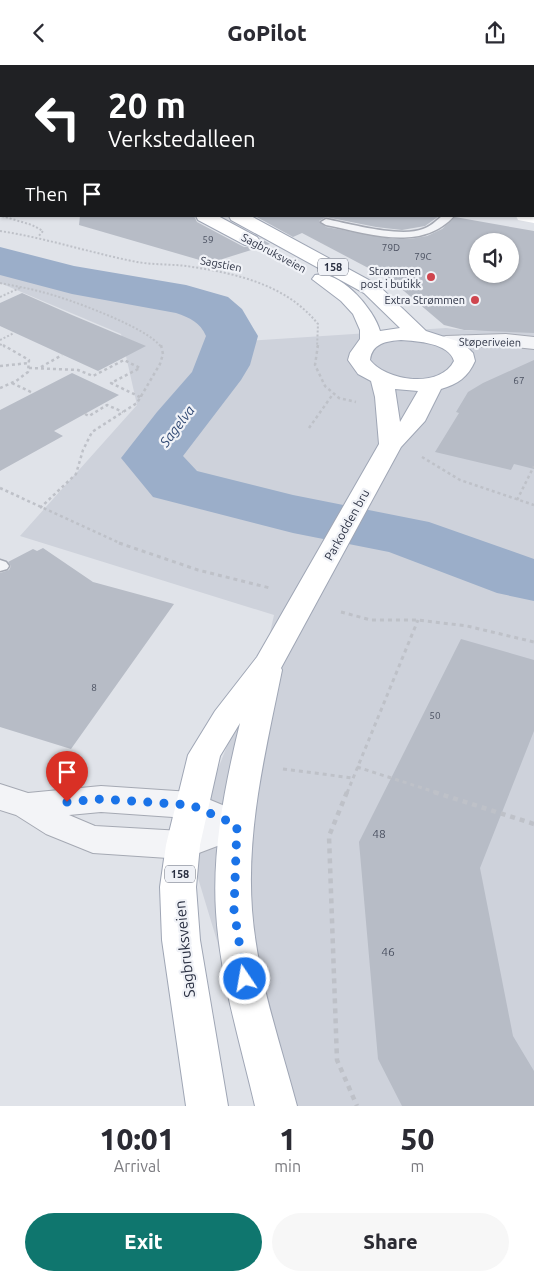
<!DOCTYPE html>
<html lang="en">
<head>
<meta charset="utf-8">
<style>
	body { margin:0; font-family:Ubuntu,sans-serif; background:#f7f7f7; color:#2b2b33; height:100vh; display:flex; flex-direction:column; font-size:19px; white-space:nowrap }
	* { box-sizing:border-box; margin:0 }
	p { font-size:16px; color:#7c7c81 }
	.icon { flex:none; width:28px; height:28px; fill:none; stroke:currentColor; stroke-width:2; stroke-linecap:round; stroke-linejoin:round }
	.map { position:relative; height:1041px; overflow:hidden }
	.details { display:flex; flex-direction:column; background:#fff; flex:1 }
	.details>* { flex:none }
	.banner { position:absolute; left:0px; top:0px; width:535px; height:152px; box-shadow:0 1px 4px #0004; background:#202124; color:#fff; overflow:hidden }
	.fabs { position:absolute; left:469px; top:168px; display:grid; gap:10px }
	.fabs a { display:grid; place-items:center; width:50px; height:50px; border-radius:50%; background:#fff; box-shadow:0 1px 4px #0004; font-size:25px }
	.pin { position:absolute; display:grid; place-items:center; width:42px; height:42px; color:#fff; margin:-51px -21px; border-radius:50% 50% 50% 0; rotate:-45deg; box-shadow:0 0 5px #0007 }
	.pin .icon { rotate:45deg }
	.me { position:absolute; width:55px; margin:-28px; rotate:348deg; stroke-linejoin:round; filter:drop-shadow(0 0 4px #0008) }
	.turn { display:flex; align-items:center; gap:18px; height:105px; padding:0 25px; font-size:22px }
	.turn .icon { width:65px; height:65px; stroke-width:2.5 }
	.turn b { display:block; font-size:35px; line-height:42px }
	.then { display:flex; align-items:center; height:48px; padding:0 25px; background:#0003; gap:10px; font-size:19px }
	.eta { display:flex; justify-content:space-evenly; align-items:center; height:85px; text-align:center }
	.eta b { font-size:30px; font-weight:800; line-height:35px }
	.action { display:flex; gap:10px; margin-top:auto; padding:10px 25px }
	.action a { flex:1; height:58px; border-radius:30px; background:#0f766e; color:#fff; font-size:20px; font-weight:800; line-height:58px; text-align:center }
	.action a+a { background:#f7f7f7; color:#2b2b33 }
	header { display:flex; justify-content:space-between; align-items:center; height:65px; padding:0 25px; background:#fff; font-size:22px; font-weight:800 }
	.map>svg:first-child { display:block }
	.built { fill:#ced2db }
	.lines { fill:none; stroke-linecap:round; stroke-linejoin:round }
	.river { fill:#9baec9; fill-rule:evenodd }
	.building { fill:#b7bcc6; fill-rule:evenodd }
	.service-casing { stroke:#a5a9b3; stroke-width:3 }
	.minor-casing { stroke:#a5a9b3; stroke-width:2 }
	.primary-casing { stroke:#9fa6b5; stroke-width:2 }
	.path-far3 { stroke:#bec1c8; stroke-width:2; stroke-dasharray:2 2; stroke-linecap:butt }
	.path-far2 { stroke:#bec1c8; stroke-width:2.5; stroke-dasharray:3 3; stroke-linecap:butt }
	.path-far1 { stroke:#bec1c8; stroke-width:3; stroke-dasharray:4 4; stroke-linecap:butt }
	.path { stroke:#bec1c8; stroke-width:4.5; stroke-dasharray:5 5; stroke-linecap:butt }
	.service { fill:#f3f4f7; fill-rule:evenodd }
	.minor { fill:#f3f4f7; fill-rule:evenodd }
	.secondary { fill:#fff; fill-rule:evenodd }
	.primary { fill:#fff; fill-rule:evenodd }
	.route { stroke:#1a73e8; stroke-width:9; stroke-dasharray:0 16.2 }
	.poi-dot { fill:#cf454e; stroke:#f0f2f7; stroke-width:2 }
	.labels { text-anchor:middle; stroke-width:4.5; stroke-linejoin:round; paint-order:stroke }
	.number-label { font-size:10px; fill:#4c5262 }
	.far-street-label { font-size:11px; fill:#292f41; stroke:#f0f2f7 }
	.shield { fill:#f0f2f7; stroke:#656a78; stroke-width:1 }
	.shield-label { font-size:11px; font-weight:bold; fill:#292f41 }
	.far-poi-label { font-size:11px; fill:#292f41; stroke:#f0f2f7; text-anchor:end }
	.street-label { font-size:12px; fill:#292f41; stroke:#f0f2f7 }
	.near-number-label { font-size:12px; fill:#4c5262 }
	.water-label { font-size:14px; font-style:italic; fill:#334b75; stroke:#f0f2f7 }
	.near-street-label { font-size:15px; fill:#292f41; stroke:#f0f2f7 }
</style>
</head>
<body>
<header><svg class="icon" aria-label="back" viewBox="0 0 24 24"><path d="M15 5l-7 7 7 7"/></svg>GoPilot<svg class="icon" aria-label="share" viewBox="0 0 24 24"><path d="M12 15V3M7 8l5-5 5 5M5 13v7h14v-7"/></svg></header>
<div class="map">
<svg width="534" height="1041" viewBox="0 0 534 1041">
	<rect width="100%" height="100%" fill="#e0e3e9"/>
	<path class="built" d="M245 0H534V102V1Z
		M0 198 99 222 211 241 233 277 446 263 472 266 534 264V1041H267L188 780 268 577 274 550 20 471 137 340 121 269 0 218Z"/>
	<g class="lines">
		<path class="river" d="M0 182 74 201 186 220 228 232 242 244 258 271 250 300 241 315 183 391 197 406 293 430 429 457 534 494V536L497 528 389 487 293 468 153 432 121 393 157 347 192 307 206 271C200 257 190 253 176 248L72 229 0 210Z"/>
	</g>
	<path class="building" d="M80 151H194L197 157 244 182H257L262 177 260 173 270 179 210 198 79 160Z
		M255 151H439L425 161 402 165 376 162 326 152 319 156 326 162 393 174H410L427 171 442 164 455 152 534 166V268L464 265 444 260 391 215 302 168 293 172ZM478 176H510V209H478Z
		M22 228 72 250 146 281 98 306 0 261V238Z
		M534 295V404L514 399 511 405 435 387 459 348 456 347 468 327 483 318Z
		M72 308 119 330 54 366 63 371 0 406V345Z
		M43 483 93 517 174 539 71 684 0 662V508L9 505 11 501 8 497 33 484 37 486Z
		M461 574 534 595V666L480 803 513 971 534 1006V1041H402L378 994 359 777Z"/>
	<g class="lines">
		<g class="service-casing">
			<path id="service" d="M442 151H454C421 188 367 168 326 160L321 157 326 154C350 159 401 173 423 164 430 162 436 156 442 151Z
				M0 495 6 497 9 501 7 504 0 506Z"/>
		</g>
		<g class="minor-casing">
			<path id="minor" d="M506 269 534 272V284L506 281 446 283 439 281 436 277 439 273 446 271Z
				M0 719 28 728 101 721 191 727 249 751 254 760 249 769 183 794 93 788 46 769 16 750 0 745ZM101 747 187 753 202 759 182 766 95 761 69 750Z"/>
		</g>
		<g class="primary-casing">
			<path id="primary" d="M0 67 1 68V77H0Z
				M196 151H218L257 172 260 176 257 180 251 181 245 180 198 155Z
				M229 151H251L378 220 426 266 463 278 473 288 475 296C468 312 458 319 441 324L425 356 401 382 281 603 282 605C266 684 246 764 252 845 257 912 280 977 297 1041H255C240 977 220 913 216 847 212 784 225 720 240 658L220 691 200 780 196 822 200 875 228 1041H186L162 875 160 822 166 780 188 690 215 646 257 592 379 379 375 332 371 316 358 309 348 295 350 288 360 274V265L353 249 341 236 312 214 315 210C340 204 374 244 380 266L400 263 364 228 231 155ZM401 275C417 276 449 278 454 296 440 324 386 316 370 295 372 278 387 276 401 275ZM395 324 418 326 400 357Z"/>
		</g>
		<path class="path-far3" d="M2 151 32 160 43 166 38 172
			M0 166C46 173 91 188 137 197 153 200 170 199 186 201 235 208 286 219 318 259L317 282
			M0 218C14 221 28 223 42 227 67 233 149 263 161 282
			M0 232 22 222
			M0 275 14 268
			M0 279 5 282"/>
		<path class="path-far2" d="M318 280 315 300 325 321 339 333 356 337
			M0 301 29 298
			M41 302 62 290
			M29 303 78 305 93 311 124 295 140 303 111 318 140 332
			M12 318 33 328
			M0 323 16 316 28 307 29 295 3 280
			M85 349 89 351 107 340 123 347
			M309 363 333 329
			M422 392 460 415 534 440
			M0 423 122 479
			M517 435 534 401
			M40 443 76 409 83 385 92 367 137 338 160 299 163 289 161 280"/>
		<path class="path-far1" d="M119 478 198 505 270 523
			M341 547 371 555H418L467 561 534 577
			M357 702 438 728
			M283 704 353 713
			M347 728 418 555"/>
		<path class="path" d="M347 727 329 771 337 995 357 1041
			M434 727 534 759"/>
		<use href="#service" class="service"/>
		<use href="#minor" class="minor"/>
		<path class="secondary" d="M534 148V158L518 155 516 151H534Z"/>
		<use href="#primary" class="primary"/>
	</g>
	<g class="lines">
		<path class="route" d="M67 737 101 734 191 740 237 760 234 845 245 914"/>
	</g>
	<g class="poi-dot">
		<circle cx="431" cy="212" r="5"/>
		<circle cx="475" cy="235" r="5"/>
	</g>
	<g class="labels">
		<g class="number-label">
			<text x="208" y="178">59</text>
			<text x="391" y="186">79D</text>
			<text x="423" y="195">79C</text>
			<text x="519" y="319">67</text>
			<text x="94" y="626">8</text>
			<text x="435" y="654">50</text>
		</g>
		<g class="far-street-label">
			<text transform="translate(274 188) rotate(28)" y="4">Sagbruksveien</text>
			<text transform="translate(221 199) rotate(11)" y="4">Sagstien</text>
			<text transform="translate(490 277) rotate(1)" y="4">Støperiveien</text>
		</g>
		<g class="shield">
			<rect x="318" y="193.5" width="30" height="17" rx="4"/>
			<rect x="165" y="800.5" width="30" height="17" rx="4"/>
		</g>
		<g class="shield-label">
			<text x="333" y="206">158</text>
			<text x="180" y="813">158</text>
		</g>
		<g class="far-poi-label">
			<text x="421" y="210">Strømmen<tspan x="421" dy="13">post i butikk</tspan></text>
			<text x="465" y="239">Extra Strømmen</text>
		</g>
		<g class="street-label">
			<text transform="translate(347 460) rotate(-61)" y="4">Parkodden bru</text>
		</g>
		<g class="near-number-label">
			<text x="379" y="773">48</text>
			<text x="388" y="891">46</text>
		</g>
		<g class="water-label">
			<text transform="translate(177 361) rotate(-53)" y="5">Sagelva</text>
		</g>
		<g class="near-street-label">
			<text transform="translate(185 884) rotate(-96)" y="5">Sagbruksveien</text>
		</g>
	</g>
</svg>
<div class="fabs">
<a><svg class="icon" aria-label="sound" viewBox="0 0 24 24"><path d="M4 9h4l5-4v14l-5-4H4zM17 9q2 3 0 6"/></svg></a>
</div>
<div class="pin" style="left:67px;top:737px;background:#d93025"><svg class="icon" aria-label="arrive" viewBox="0 0 24 24"><path d="M6 21V4h12l-3 4 3 4H6"/></svg></div>
<svg class="me" style="left:245px;top:914px" viewBox="-20 -20 40 40"><circle r="17" fill="#1a73e8" stroke="#fff" stroke-width="3"/><path d="M0-11L8 9 0 5-8 9z" fill="#fff"/></svg>
<div class="banner">
<div class="turn"><svg class="icon" aria-label="left" viewBox="0 0 24 24"><path d="M17 20v-9H6M10 6l-5 5 5 5"/></svg><div><b>20 m</b>Verkstedalleen</div></div>
<div class="then">Then<svg class="icon" aria-label="arrive" viewBox="0 0 24 24"><path d="M6 21V4h12l-3 4 3 4H6"/></svg></div>
</div>
</div>
<section class="details">
<div class="eta">
<div><b>10:01</b><p>Arrival</p></div>
<div><b>1</b><p>min</p></div>
<div><b>50</b><p>m</p></div>
</div>
<div class="action"><a>Exit</a><a>Share</a></div>
</section>
</body>
</html>
